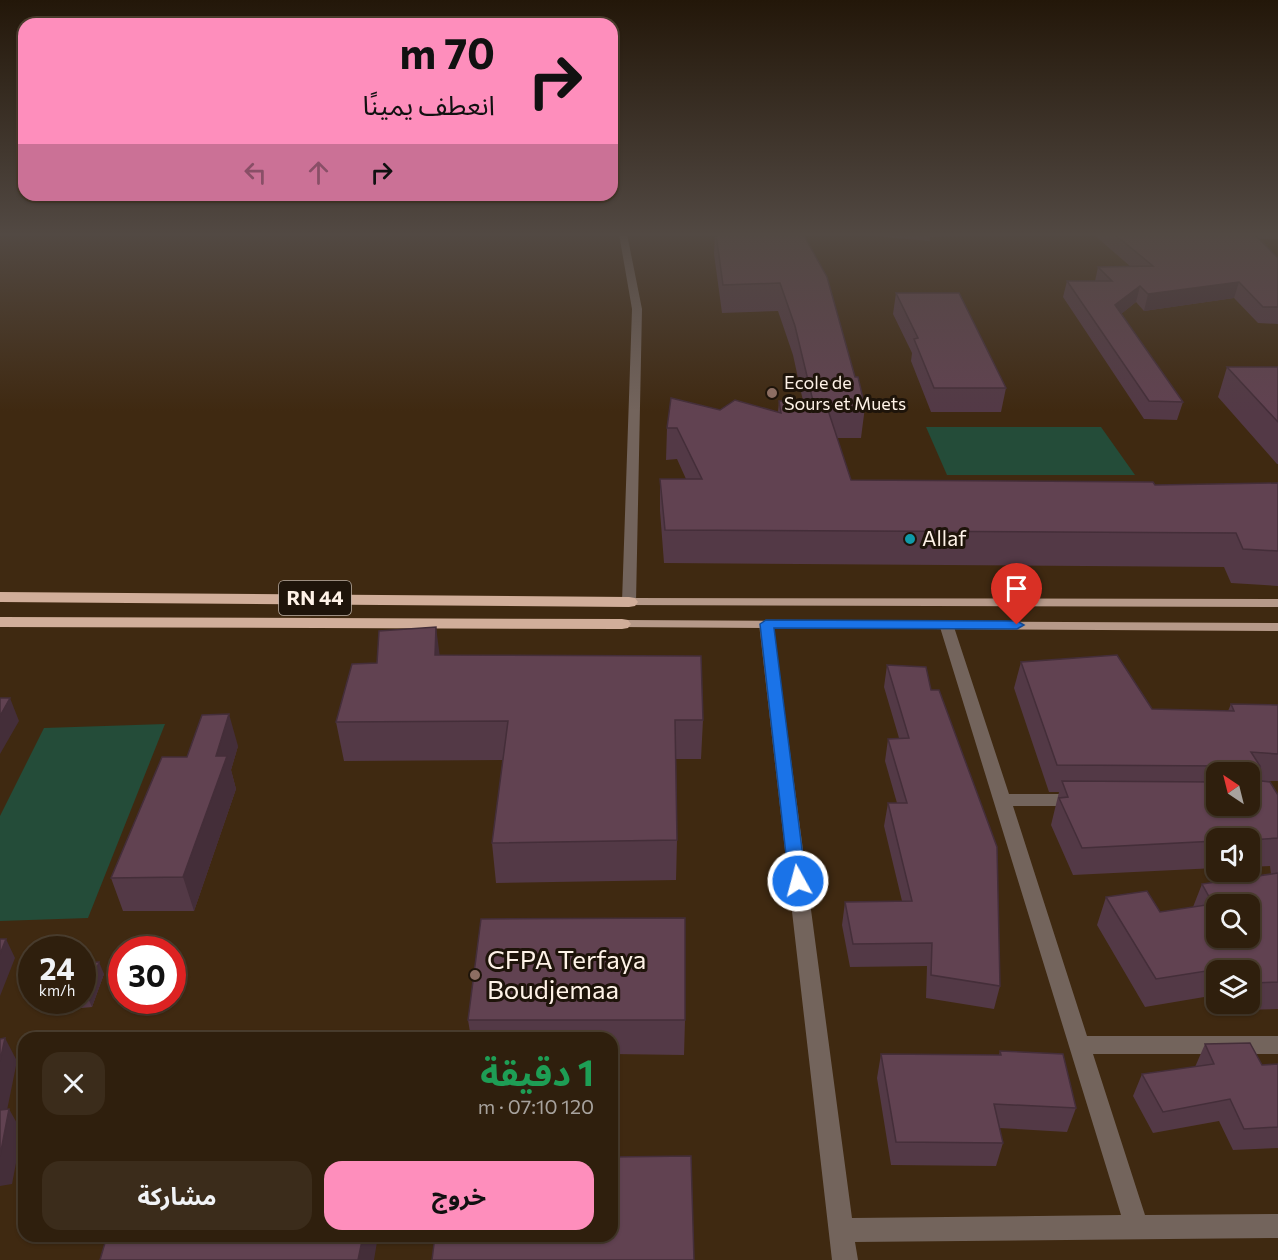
<!DOCTYPE html>
<html lang="ar">
<head>
<meta charset="utf-8">
<style>
	body { margin:0; font-family:Commissioner,"Noto Sans Arabic",sans-serif; background:#3b2c1b; color:#f1f3f6; direction:rtl; height:100vh; display:flex; flex-direction:column; font-size:22px; white-space:nowrap }
	* { box-sizing:border-box; margin:0 }
	p { font-size:20px; color:#a7a29d }
	.icon { flex:none; width:33px; height:33px; fill:none; stroke:currentColor; stroke-width:2; stroke-linecap:round; stroke-linejoin:round }
	.map { position:relative; flex:1; overflow:hidden; direction:ltr }
	.details { position:absolute; left:18px; top:1032px; width:600px; height:210px; display:flex; flex-direction:column; background:#2f1f0d; border-radius:18px; box-shadow:0 2px 4px #0004,0 0 0 2px #4a3d2e; direction:rtl }
	.details>* { flex:none }
	.banner { position:absolute; left:18px; top:18px; width:600px; height:183px; border-radius:18px; box-shadow:0 2px 4px #0004,0 0 0 2px #4a3d2e; direction:rtl; background:#fe8ebc; color:#111; overflow:hidden }
	.needle { width:39px; rotate:325deg }
	.tools { position:absolute; left:1206px; top:762px; display:grid; gap:12px }
	.tools a { display:grid; place-items:center; width:54px; height:54px; border-radius:12px; background:#2f1f0d; box-shadow:0 2px 4px #0004,0 0 0 2px #4a3d2e; font-size:30px }
	.speed { position:absolute; left:18px; top:936px; display:flex; gap:12px; font-size:30px; font-weight:700; text-align:center }
	.speed>* { display:grid; place-content:center; width:78px; height:78px; border-radius:50%; background:#2f1f0d; box-shadow:0 2px 4px #0004,0 0 0 2px #4a3d2e; line-height:1 }
	.speed small { font-size:15px; font-weight:400 }
	.speed .limit { border:9px solid #d22; background:#fff; color:#111 }
	.pin { position:absolute; display:grid; place-items:center; width:51px; height:51px; color:#fff; margin:-62px -26px; border-radius:50% 50% 50% 0; rotate:-45deg; box-shadow:0 0 6px #0007 }
	.pin .icon { rotate:45deg }
	.me { position:absolute; width:66px; margin:-33px; rotate:353deg; stroke-linejoin:round; filter:drop-shadow(0 0 4px #0008) }
	.turn { display:flex; align-items:center; gap:21px; height:126px; padding:0 24px; font-size:27px }
	.turn .icon { width:78px; height:78px; stroke-width:2.5 }
	.turn b { display:block; font-size:42px; line-height:51px }
	.lanes { display:flex; align-items:center; height:57px; padding:0 24px; background:#0003; justify-content:center; gap:30px; direction:ltr }
	.lanes .off { opacity:.35 }
	.round { display:grid; place-items:center; flex:none; width:63px; height:63px; border-radius:18px; background:#3b2c1b }
	.headline { display:flex; align-items:center; justify-content:space-between; height:102px; padding:0 24px }
	h1 { font-size:36px; font-weight:700; line-height:45px; color:#1e9e55 }
	.primary-button { display:flex; gap:12px; margin-top:auto; padding:12px 24px }
	.primary-button a { flex:1; height:69px; border-radius:18px; background:#fe8ebc; color:#111; font-size:24px; font-weight:700; line-height:69px; text-align:center }
	.primary-button a+a { background:#3b2c1b; color:#f1f3f6 }
	.map>svg:first-child { display:block }
	.green { fill:#244c39 }
	.lines { fill:none; stroke-linecap:round; stroke-linejoin:round }
	.minor { fill:#73645c; fill-rule:evenodd }
	.major { fill:#b69989; fill-rule:evenodd }
	.highway { fill:#d1ae9a; fill-rule:evenodd }
	.wall { fill:#533946; fill-rule:evenodd }
	.shaded-wall { fill:#442e39 }
	.building { fill:#614251; stroke:#442e39; stroke-width:1.5; fill-rule:evenodd }
	.route { fill:#1a73e8; stroke:#114b97; stroke-width:1.5 }
	.education-dot { fill:#8d6e63; stroke:#1e140a; stroke-width:2 }
	.culture-dot { fill:#0f9aa8; stroke:#1e140a; stroke-width:2 }
	.labels { text-anchor:middle; stroke-width:6; stroke-linejoin:round; paint-order:stroke }
	.far-poi-label { font-size:18px; fill:#fef2e7; stroke:#1e140a; text-anchor:start }
	.shield { fill:#1e140a; stroke:#bbafa5; stroke-width:1.5 }
	.shield-label { font-size:20px; font-weight:bold; fill:#fef2e7 }
	.poi-label { font-size:21px; fill:#fef2e7; stroke:#1e140a; text-anchor:start }
	.near-poi-label { font-size:26px; fill:#fef2e7; stroke:#1e140a; text-anchor:start }
</style>
</head>
<body>
<div class="map">
<svg width="1278" height="1260" viewBox="0 0 1278 1260">
	<rect width="100%" height="100%" fill="#3f2911"/>
	<path class="green" d="M926 427H1101L1135 475H947Z
		M165 724 88 918 0 921V816L44 728Z"/>
	<g class="lines">
		<path class="minor" d="M619 234H627L642 309 636 602 629 606 622 602 632 309Z
			M766 620 773 624 852 1218 1121 1215 939 624 946 620 953 624 1009 794H1077L1083 796 1086 800 1083 804 1077 806H1013L1087 1036H1278V1054H1093L1145 1215 1278 1214V1238L855 1242 858 1260H832L759 624Z"/>
		<path class="major" d="M629 598 1278 599V607L624 605 622 602Z
			M622 620 1278 623V631L617 627 615 624 617 621Z"/>
		<path class="highway" d="M0 592 629 597 635 598 638 602 635 606 629 607 0 602Z
			M0 617 622 619 628 620 631 624 628 628 622 629 0 627Z"/>
	</g>
	<path class="wall" d="M715 234H803L855 377 865 407 861 438H837L851 480 1155 485 1278 483V586L1231 583 1224 567 664 563 660 511V479H686L677 459 666 460 667 428 720 410 778 412 779 401H803L793 355 778 311 722 313 714 254Z
		M852 234H1038L1021 236 930 237V241Z
		M1093 234H1278V239H1259L1278 258V324L1258 323 1234 298 1144 311 1136 302 1121 314 1183 402 1177 420 1144 419 1063 297 1067 281H1095L1098 267H1131Z
		M896 293 1006 388 1001 412H931L911 361 912 353 893 314Z
		M1227 367H1278V464H1277L1218 397Z
		M439 655 703 720 701 759H676L677 840 676 880 496 883 492 843 503 760 344 761 336 722 377 663Z
		M1021 662 1152 709 1228 711 1231 704 1278 705V781H1257L1278 795V1009L1240 1010 1237 1004H1250V970H1216V995L1145 1007 1097 925 1106 897 1160 912 1193 907 1202 884 1271 874 1270 866 1250 867V838H1216V868L1073 875 1051 825 1059 792H1049L1014 688ZM1216 772H1250L1216 806Z
		M887 665 931 690 1000 986 994 1009 926 998 927 966 850 967 842 925 845 902 902 901 884 826 888 803H897L885 761 888 739 899 738 884 687Z
		M238 746 231 770 236 789 194 911H123L111 878Z
		M82 963 104 974 92 1007 51 1011 46 1000H82Z
		M468 1020H685L684 1055 612 1054V1038H471Z
		M1205 1044 1262 1065 1278 1064V1148L1233 1150 1219 1121 1153 1133 1133 1096 1142 1074 1195 1067Z
		M1000 1051 1076 1108 1067 1132 999 1128 1003 1143 996 1166 891 1165 877 1078 881 1054 999 1055Z"/>
	<path class="shaded-wall" d="M1021 234H1038L1021 236Z
		M1239 282 1234 298 1144 311 1148 294Z
		M1140 286 1136 302 1111 322 1115 305Z
		M436 627 441 665 435 655Z
		M10 698 19 721 0 754V716Z
		M229 714 238 746 231 770 236 789 194 911 183 877 216 756Z
		M6 939 15 958 0 996V954Z
		M99 962 104 974 92 1007 87 996Z
		M5 1038 17 1061 2 1135 0 1132V1061Z
		M9 1109 22 1132 12 1184 0 1186V1156Z
		M363 1236H378L374 1260H358Z"/>
	<path class="building" d="M716 234H803L827 277 855 377H858L865 407H827L851 480 1153 482 1155 485 1278 483V551L1243 549 1236 533 665 530 660 479H702L677 428H667L671 398 720 410 735 400 781 413 779 401H813L795 326 780 283 723 285Z
		M1114 234H1254L1278 258V307H1263L1239 282 1148 294 1140 286 1115 305 1183 402 1149 401 1067 281H1112L1098 267 1153 266Z
		M896 293H959L1006 388H934L914 339 918 338Z
		M1227 367H1278V422Z
		M436 627 435 655 701 656 703 720H675L677 840 492 843 508 721 336 722 352 664 377 663 379 631Z
		M1117 655 1152 709 1234 711 1231 704 1278 705V754L1251 752 1260 766 1259 777H1253V780L1270 782 1278 795V838L1250 840V838H1216V841L1082 848 1059 798 1068 797 1062 781 1216 782V806H1250V772H1228L1226 766 1057 765 1021 662Z
		M887 665 926 667 931 690H939L997 847 1000 986 931 975 932 943 853 944 845 902 912 901 888 803H907L888 739 909 738Z
		M0 698H10L0 716Z
		M229 714 216 756H227L183 877 111 878 162 757H187L202 715Z
		M1278 873V982L1253 983 1250 976V970H1247L1244 965 1156 979 1106 897 1147 891 1160 912 1213 904 1202 884ZM1216 904H1250V938H1216Z
		M685 918V1020H468L481 919Z
		M0 939H6L0 954Z
		M99 962 87 996H82V963Z
		M5 1038 0 1061V1039Z
		M1250 1043 1262 1065 1278 1064V1127L1244 1129 1230 1099 1163 1112 1142 1074 1214 1064 1205 1044Z
		M1000 1051 1063 1054 1076 1108 994 1104 1003 1143 896 1142 881 1054 1001 1055Z
		M9 1109 0 1156V1110Z
		M691 1156 694 1260H432L435 1236H612V1157Z
		M107 1236H363L358 1260H100Z"/>
	<linearGradient id="sky" x2="0" y2="1"><stop stop-color="#231709"/><stop offset="0.57" stop-color="#524943"/><stop offset="1" stop-color="#524943" stop-opacity="0"/></linearGradient>
	<rect width="1278" height="411" fill="url(#sky)"/>
	<path class="route" d="M766 620 1017 621 1024 625 1017 629 774 628 806 881 804 885 798 887 792 885 789 881 760 624Z"/>
	<g class="education-dot">
		<circle cx="772" cy="393" r="6"/>
		<circle cx="475" cy="975" r="6"/>
	</g>
	<circle class="culture-dot" cx="910" cy="539" r="6"/>
	<g class="labels">
		<g class="far-poi-label">
			<text x="784" y="389">Ecole de<tspan x="784" dy="21">Sours et Muets</tspan></text>
		</g>
		<rect class="shield" x="279" y="581" width="72" height="34" rx="4.5"/>
		<g class="shield-label">
			<text x="315" y="605">RN 44</text>
		</g>
		<g class="poi-label">
			<text x="922" y="546">Allaf</text>
		</g>
		<g class="near-poi-label">
			<text x="487" y="969">CFPA Terfaya<tspan x="487" dy="30">Boudjemaa</tspan></text>
		</g>
	</g>
</svg>
<div class="tools">
<a><svg class="needle" viewBox="-14 -14 28 28"><path d="M0-13l5 13h-10z" fill="#e53935"/><path d="M0 13l5-13h-10z" fill="#a7a29d"/></svg></a>
<a><svg class="icon" aria-label="sound" viewBox="0 0 24 24"><path d="M4 9h4l5-4v14l-5-4H4zM17 9q2 3 0 6"/></svg></a>
<a><svg class="icon" aria-label="search" viewBox="0 0 24 24"><circle cx="10" cy="10" r="6"/><path d="M15 15l6 6"/></svg></a>
<a><svg class="icon" aria-label="layers" viewBox="0 0 24 24"><path d="M12 4l9 5-9 5-9-5zM3 14l9 5 9-5"/></svg></a>
</div>
<div class="speed"><div>24<small>km/h</small></div><div class="limit">30</div></div>
<div class="pin" style="left:1017px;top:625px;background:#d93025"><svg class="icon" aria-label="arrive" viewBox="0 0 24 24"><path d="M6 21V4h12l-3 4 3 4H6"/></svg></div>
<svg class="me" style="left:798px;top:881px" viewBox="-20 -20 40 40"><circle r="17" fill="#1a73e8" stroke="#fff" stroke-width="3"/><path d="M0-11L8 9 0 5-8 9z" fill="#fff"/></svg>
<div class="banner">
<div class="turn"><svg class="icon" aria-label="right" viewBox="0 0 24 24"><path d="M7 20v-9h11M14 6l5 5-5 5"/></svg><div><b>70 m</b>انعطف يمينًا</div></div>
<div class="lanes"><svg class="icon off" aria-label="left" viewBox="0 0 24 24"><path d="M17 20v-9H6M10 6l-5 5 5 5"/></svg><svg class="icon off" aria-label="ahead" viewBox="0 0 24 24"><path d="M12 20V5M6 11l6-6 6 6"/></svg><svg class="icon" aria-label="right" viewBox="0 0 24 24"><path d="M7 20v-9h11M14 6l5 5-5 5"/></svg></div>
</div>
<section class="details">
<div class="headline"><div><h1>1 دقيقة</h1><p>120 m · 07:10</p></div><a class="round"><svg class="icon" aria-label="close" viewBox="0 0 24 24"><path d="M6 6l12 12M18 6L6 18"/></svg></a></div>
<div class="primary-button"><a>خروج</a><a>مشاركة</a></div>
</section>
</div>
</body>
</html>
